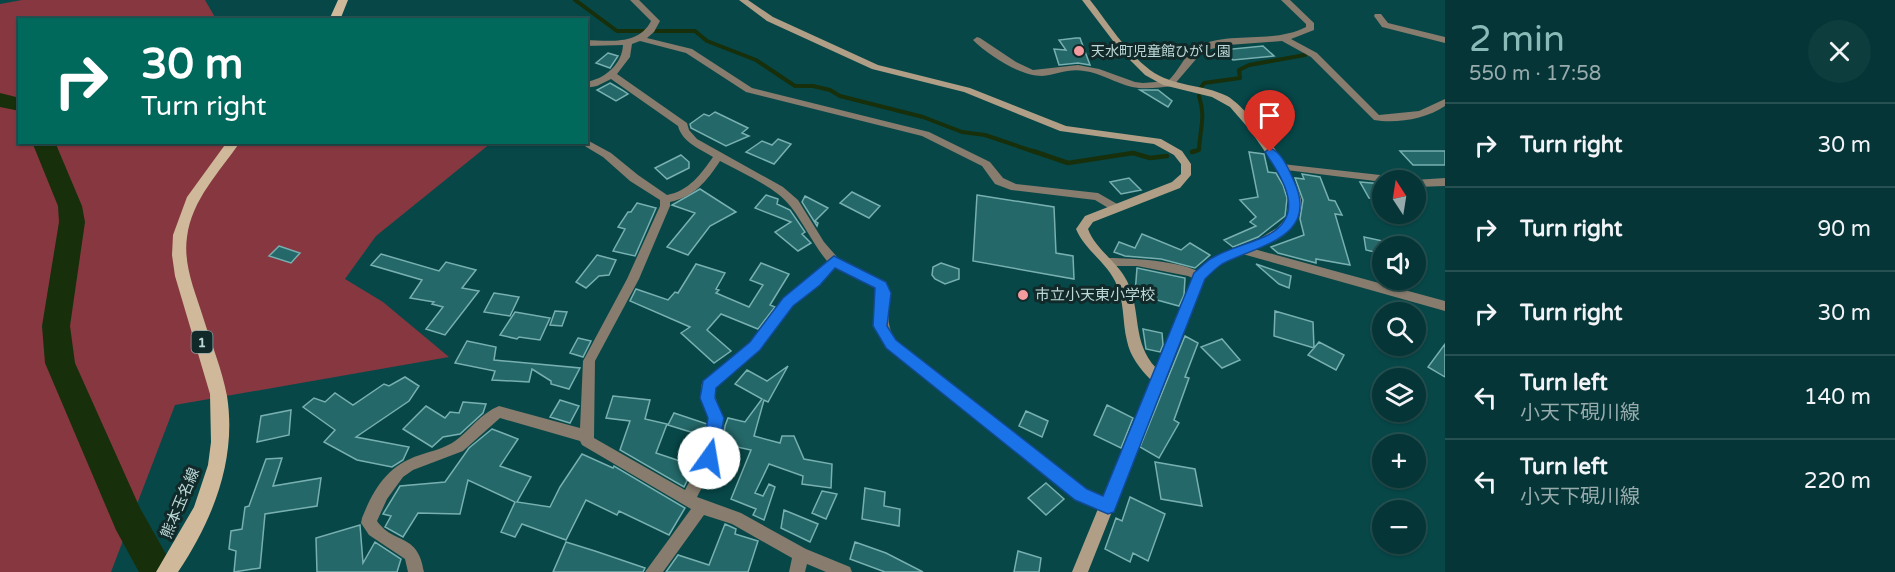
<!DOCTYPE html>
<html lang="en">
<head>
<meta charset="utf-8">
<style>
	body { margin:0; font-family:"Varela Round","Noto Sans JP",sans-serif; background:#0e3d3e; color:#f1f3f6; height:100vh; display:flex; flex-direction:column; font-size:22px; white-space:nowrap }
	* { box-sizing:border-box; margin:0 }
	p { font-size:20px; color:#97abad }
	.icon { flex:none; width:33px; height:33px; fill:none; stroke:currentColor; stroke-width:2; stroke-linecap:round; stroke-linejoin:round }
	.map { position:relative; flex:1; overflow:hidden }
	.details { display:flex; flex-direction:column; background:#053536; width:450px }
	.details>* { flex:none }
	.hud { position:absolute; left:18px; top:18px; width:570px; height:126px; border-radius:0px; box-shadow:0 2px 4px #0004,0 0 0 2px #265051; background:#00695c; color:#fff; overflow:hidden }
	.needle { width:39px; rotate:348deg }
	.controls { position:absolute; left:1372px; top:170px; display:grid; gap:12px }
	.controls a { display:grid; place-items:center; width:54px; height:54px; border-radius:50%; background:#053536; box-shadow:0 2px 4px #0004,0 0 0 2px #265051; font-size:30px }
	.pin { position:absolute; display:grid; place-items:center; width:51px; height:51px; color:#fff; margin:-62px -26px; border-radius:50% 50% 50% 0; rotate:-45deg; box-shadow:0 0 6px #0007 }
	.pin .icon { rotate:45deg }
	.me { position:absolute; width:66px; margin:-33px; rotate:13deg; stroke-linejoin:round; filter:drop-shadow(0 0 4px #0008) }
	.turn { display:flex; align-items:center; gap:21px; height:126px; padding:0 24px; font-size:27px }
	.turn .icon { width:78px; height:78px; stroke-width:2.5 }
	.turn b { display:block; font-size:42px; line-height:51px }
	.round { display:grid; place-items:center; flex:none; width:63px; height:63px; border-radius:32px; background:#0e3d3e }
	.head { display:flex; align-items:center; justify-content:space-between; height:102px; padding:0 24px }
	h1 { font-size:36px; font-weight:600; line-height:45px; color:#8bbbb9 }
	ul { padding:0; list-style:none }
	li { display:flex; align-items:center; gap:18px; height:84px; padding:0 24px; border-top:2px solid #265051 }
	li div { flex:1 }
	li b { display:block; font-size:22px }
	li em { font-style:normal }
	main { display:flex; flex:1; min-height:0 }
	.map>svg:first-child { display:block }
	.green { fill:#86373f }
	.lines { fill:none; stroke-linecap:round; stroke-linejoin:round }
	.stream-far1 { stroke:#172f0b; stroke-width:4 }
	.stream { stroke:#172f0b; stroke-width:4.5 }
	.river { fill:#172f0b; fill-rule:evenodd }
	.building { fill:#246869; stroke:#78b0b1; stroke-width:1.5 }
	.street { fill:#877c6d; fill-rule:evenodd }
	.secondary { fill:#b09f86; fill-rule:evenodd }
	.primary { fill:#d0b99a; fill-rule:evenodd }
	.route { fill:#1a73e8; stroke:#114b97; stroke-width:1.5 }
	.poi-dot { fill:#f49b9f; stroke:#122929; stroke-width:2 }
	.labels { text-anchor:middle; stroke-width:6; stroke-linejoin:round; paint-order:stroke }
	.far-poi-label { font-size:14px; fill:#bdd8d8; stroke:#122929; text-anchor:start }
	.shield { fill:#122929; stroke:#8aa4a4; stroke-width:1.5 }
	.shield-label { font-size:14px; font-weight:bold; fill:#bdd8d8 }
	.poi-label { font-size:15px; fill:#bdd8d8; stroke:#122929; text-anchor:start }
	.street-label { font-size:15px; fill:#bdd8d8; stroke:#122929 }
</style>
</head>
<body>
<main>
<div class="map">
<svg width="1445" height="572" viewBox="0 0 1445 572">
	<rect width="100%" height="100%" fill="#074748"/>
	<path class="green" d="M22 0H205L216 19 20 20V142L491 143 376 236 345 279 383 302 449 357 175 405 111 572H0V4Z"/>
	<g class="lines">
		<path class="stream-far1" d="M575 0 617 31H695L707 41 756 60 795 86H813L830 90 840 96 923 117 962 132 985 135 1038 153
			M1200 89 1204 83 1240 78 1239 70 1249 65 1305 55
			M1192 152 1199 150C1200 127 1206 118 1199 96"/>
		<path class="stream" d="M1033 151 1068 163 1133 153 1150 158 1167 156
			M1192 152 1195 151"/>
		<path class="river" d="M0 93 20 98V111L0 107Z
			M32 142H55L82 206 85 222 70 326 75 363 140 508 176 572H139L116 530 45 363 42 326 59 222 58 206Z"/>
	</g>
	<path class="building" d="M1076 38H1080L1090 65 1078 63 1059 65 1054 49 1066 50 1059 40Z
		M1263 46 1274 56 1233 60 1222 50Z
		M608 53 618 56 610 68 596 63Z
		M610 83 622 90 628 94 616 101 597 90Z
		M1140 90H1158L1172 101 1168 107Z
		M715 112 748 128 742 133 749 136 726 146 691 128 690 124 704 114 709 116Z
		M778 139 791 144 774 164 746 152 762 141 772 145Z
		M1400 151H1445V165H1413Z
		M1249 152 1264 154 1268 172 1276 173 1283 185 1287 198 1285 216 1258 237 1233 247 1224 240 1256 226 1250 222 1256 217 1240 200 1258 197Z
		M681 155 689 162V168L667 179 655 168Z
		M1302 174 1320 177 1329 200 1335 201 1342 215 1335 214 1350 265 1316 259V263L1278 253 1271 247 1304 235 1300 219 1303 200 1295 178 1304 179Z
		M1129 178 1141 190 1121 194 1110 182Z
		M1360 182 1383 184V199L1369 198Z
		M700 189 736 212 710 226 688 255 667 247 695 213 672 205Z
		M852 192 880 206 869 218 840 203Z
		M766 195 778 199 777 204 790 210 805 232 802 234 811 243 798 251 775 232 791 222 755 208Z
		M977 195 1054 207 1056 253 1073 256 1074 279 973 261Z
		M805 196 828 208 815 221 818 223 817 226 802 202Z
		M637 203 656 208 635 256 613 251 625 229 618 227 628 212H631Z
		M1142 234 1181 250 1190 243 1210 255 1195 268 1161 259 1125 256 1114 252 1119 242 1135 248Z
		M1364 237 1383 241V254L1366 250Z
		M279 246 300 253 291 263 269 256Z
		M381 254 439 271 446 262 476 270 462 288 479 291 445 335 426 329 443 307 432 304 434 302 410 298 422 280 371 265Z
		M597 255 616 260 609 275 599 276 586 288 576 282Z
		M761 263 789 274 770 305 775 307 758 329 721 314 707 330 731 351 714 363 681 333 690 327 630 301 636 289 668 300 675 292 678 293 696 264 725 273 716 289 719 290 716 293 749 307 763 285 750 280Z
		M941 263 959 269V279L945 284 935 279 932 275 933 267Z
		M1256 264 1291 276 1289 288 1279 284Z
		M1137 268 1185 278 1184 295 1179 306 1135 294Z
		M494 293 519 297 510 316 484 312Z
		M555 311 567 312 562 326 550 325Z
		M1275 311 1313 322 1314 348 1274 336Z
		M515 312 550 318 540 340 519 337 517 339 500 335Z
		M1143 329 1162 333 1163 345 1160 352 1146 349Z
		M1185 336 1198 343 1185 377 1189 378 1174 420 1179 423 1159 458 1140 447Z
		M578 338 591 341 583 357 570 353Z
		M1222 339 1240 360 1222 368 1201 347Z
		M467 341 496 347 494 360 580 368 569 389 551 384V381L532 369 529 382 492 380 495 371 455 363Z
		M1319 342 1344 355 1336 370 1308 355Z
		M1445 344V377L1428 367Z
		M788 366 768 402 764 400 754 436 780 443 782 436H794L804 459 832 464 831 488 802 484 803 476 769 464 755 493 763 496 769 484 775 487 764 520 753 515 756 509 731 499 751 450 723 444 725 426 728 418 745 422 762 399 735 384 747 370 767 381Z
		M405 377 419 386 409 401 356 437 409 447 403 460 392 467 357 460 324 442 335 430 303 407 314 398 325 402 335 393 353 405 384 384 389 386Z
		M613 396 650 400 645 419 667 424 656 453 680 461 694 433 668 425 674 413 707 424 703 448 684 487 620 450 630 421 606 418Z
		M560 400 579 406 570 423 550 417Z
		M463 402 486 404 483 413 460 434 443 437 432 447 403 429 426 406 445 418 450 412 459 413Z
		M1107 405 1133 418 1121 448 1094 435Z
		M291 410 289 435 257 442 261 416Z
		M1026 411 1048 421 1042 437 1019 426Z
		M492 429 518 439 500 466 531 477 517 502 550 507 560 487 582 454 613 468 614 466 685 508 669 535 619 511 617 515 586 500 566 540 522 524 515 537 501 532 515 502 468 480 460 514 418 513 403 537 385 527 391 516 383 514 400 486 445 482 469 448Z
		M282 458 273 486 321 478 317 506 265 514 260 568 234 572 236 551 229 549 231 531 242 529 245 507 249 506 266 459Z
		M1155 462 1195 469 1202 506 1161 499Z
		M1046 483 1064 499 1046 515 1028 498Z
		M865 488 885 492 884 506 900 509 899 526 862 519Z
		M822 491 837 494 826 519 812 513Z
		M1130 497 1165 514 1148 561 1133 553 1130 562 1105 549 1116 518 1122 521Z
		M784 510 818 524 810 542 781 528Z
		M725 524 736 529 735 534 758 541 748 572H666L678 555 709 565Z
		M360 525 363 563 375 542 401 559 397 572H317L316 538Z
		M566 542 595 551 645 568 643 572H553Z
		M855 542 886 553 923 572H885L850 559Z
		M1018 551 1041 558 1039 572H1014Z"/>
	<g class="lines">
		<path class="street" d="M630 0H639L660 21 654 32 647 38 692 49 752 88 929 132 990 162 1003 178 1016 184 1098 193 1119 205 1120 208 1115 212 1095 200 1011 190 995 184 982 166 922 136 746 92 686 53 640 41 632 44 630 57 617 74 687 123 689 130 697 139 783 187 798 200 824 242 838 258 885 282C895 303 881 320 896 340L1086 490 1113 501 1115 506 1113 511 1108 513 1076 500 886 348 876 328V288L835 267 819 284 792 305 760 350 714 387C714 399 721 408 723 420 726 447 709 474 697 497L741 513 806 549 850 567 852 572H826L807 564 805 572H789L792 558 732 524 704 515 663 572H645L691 509 582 445 580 441 500 418 463 451 413 470 403 477 387 499 377 521C394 545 418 532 424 572H408L405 559 369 535 361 523 362 518C374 488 388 465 420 455 432 451 445 448 455 441 470 430 481 413 499 406L580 428 583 361 627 279 660 206V200L630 181 603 157 578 142H586L587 140 611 153 638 175 667 195C689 191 701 174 713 157 700 149 682 142 678 126L611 79 597 86 586 88V82C605 79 622 64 623 45L586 46V40C610 41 639 45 651 21ZM720 161C742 173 776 187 791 207 804 224 813 244 827 261L811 278 784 299 750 342 703 381C696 396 709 408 709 423 710 447 696 469 685 490L594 438 595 361 639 279 670 206V202C694 197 707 181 720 161Z
			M1281 0H1290L1314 23V30L1291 39 1317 53 1379 115 1419 111 1445 99V106C1426 119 1396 124 1374 120L1311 57 1282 41 1228 45 1203 51 1173 86C1160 87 1146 90 1132 87 1115 83 1101 73 1084 71 1069 68 1056 75 1042 76 1020 76 988 55 973 40L977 37 980 38 1016 62 1033 70 1078 65 1099 69 1135 82 1143 83 1168 81C1178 72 1184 56 1195 48 1224 30 1271 45 1306 27V24Z
			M1375 14H1381L1388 23 1445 37V43L1382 27 1374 16Z
			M1282 164 1398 177 1399 180H1383V182L1278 169 1277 167 1278 165Z
			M1445 178V186L1416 187V180H1414Z
			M1243 246 1445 301V311L1239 253 1237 250Z
			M1109 258C1130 258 1193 261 1205 277L1199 281 1188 276 1137 266H1109L1103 262Z"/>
		<path class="secondary" d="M739 0H748L773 17 878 65 970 88 1066 126 1161 139 1182 151 1191 164V175L1180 188 1093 222 1088 229C1096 250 1117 261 1127 281 1142 311 1131 341 1156 368L1195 274 1212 258 1259 239 1277 228 1287 217 1289 198 1285 184 1270 159 1250 130 1230 107 1212 97 1163 85 1145 75 1120 50 1082 0H1090C1109 24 1125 51 1150 70 1173 87 1203 84 1227 96 1249 108 1298 176 1301 200 1302 209 1298 218 1293 226 1275 249 1244 249 1221 264 1214 268 1209 274 1204 279L1088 572H1072L1151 380C1140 369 1130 356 1127 341 1122 321 1125 301 1115 281 1105 261 1085 250 1076 229L1085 216 1172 182 1181 174V164L1174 155 1154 144 1060 131 964 92 872 69 767 21Z"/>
		<path class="primary" d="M338 0H348L340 20H329Z
			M227 142H240C219 173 192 199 187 237 183 265 195 291 203 317 211 343 222 369 227 396 237 459 213 520 178 572H156L194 507 208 465 211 442 210 394 175 276 172 255 173 235 187 197Z"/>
	</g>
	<path class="route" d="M1270 148C1282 152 1289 170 1294 181 1320 238 1258 245 1222 264 1216 268 1210 274 1205 279L1114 512 1108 514 1075 500 886 348 873 326 875 288 835 268 820 285 793 306 760 350 716 388 715 398 724 418 717 458 715 463 709 465 703 463 701 458 708 418 700 398 703 381 750 342 783 298 834 256 886 282 891 293 887 326 896 340 1087 489 1103 496 1194 273C1200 268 1206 261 1212 258 1229 248 1250 244 1268 235 1307 214 1282 178 1265 152Z"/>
	<g class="poi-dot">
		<circle cx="1079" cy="51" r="6"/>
		<circle cx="1023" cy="295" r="6"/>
	</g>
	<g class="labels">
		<g class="far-poi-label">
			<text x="1091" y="56">天水町児童館ひがし園</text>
		</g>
		<rect class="shield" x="191.5" y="331" width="21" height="22" rx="4.5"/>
		<g class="shield-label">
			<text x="202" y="347">1</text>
		</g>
		<g class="poi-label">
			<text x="1035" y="300">市立小天東小学校</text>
		</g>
		<g class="street-label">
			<text transform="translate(180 503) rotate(-67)" y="5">熊本玉名線</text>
		</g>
	</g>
</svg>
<div class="controls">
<a><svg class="needle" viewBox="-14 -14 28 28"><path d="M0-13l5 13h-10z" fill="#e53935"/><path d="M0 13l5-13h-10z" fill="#97abad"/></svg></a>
<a><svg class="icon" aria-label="sound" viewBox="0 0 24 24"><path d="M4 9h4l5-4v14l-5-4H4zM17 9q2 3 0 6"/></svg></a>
<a><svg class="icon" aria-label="search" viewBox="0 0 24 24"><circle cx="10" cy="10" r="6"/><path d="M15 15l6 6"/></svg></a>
<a><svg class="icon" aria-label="layers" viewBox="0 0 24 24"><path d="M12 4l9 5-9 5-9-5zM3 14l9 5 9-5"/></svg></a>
<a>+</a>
<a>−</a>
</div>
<div class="pin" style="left:1270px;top:152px;background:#d93025"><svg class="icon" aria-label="arrive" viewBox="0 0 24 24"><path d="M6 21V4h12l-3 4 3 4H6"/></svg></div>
<svg class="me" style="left:709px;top:458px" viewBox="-20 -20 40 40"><circle r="19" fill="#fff"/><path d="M0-13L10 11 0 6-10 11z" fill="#1a73e8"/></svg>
<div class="hud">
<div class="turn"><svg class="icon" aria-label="right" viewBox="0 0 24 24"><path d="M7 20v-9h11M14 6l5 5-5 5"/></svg><div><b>30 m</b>Turn right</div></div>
</div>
</div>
<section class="details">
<div class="head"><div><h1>2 min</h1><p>550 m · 17:58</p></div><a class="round"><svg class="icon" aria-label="close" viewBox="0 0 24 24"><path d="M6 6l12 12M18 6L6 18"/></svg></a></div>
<ul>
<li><svg class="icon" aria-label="right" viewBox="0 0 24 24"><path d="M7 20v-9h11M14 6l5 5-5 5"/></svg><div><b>Turn right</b></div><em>30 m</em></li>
<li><svg class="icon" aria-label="right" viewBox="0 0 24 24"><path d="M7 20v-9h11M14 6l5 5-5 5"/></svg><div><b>Turn right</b></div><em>90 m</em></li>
<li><svg class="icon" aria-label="right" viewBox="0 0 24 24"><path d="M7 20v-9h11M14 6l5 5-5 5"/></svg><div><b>Turn right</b></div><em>30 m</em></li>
<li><svg class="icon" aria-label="left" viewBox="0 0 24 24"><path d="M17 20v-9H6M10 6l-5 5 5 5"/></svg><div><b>Turn left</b><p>小天下硯川線</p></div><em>140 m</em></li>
<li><svg class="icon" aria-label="left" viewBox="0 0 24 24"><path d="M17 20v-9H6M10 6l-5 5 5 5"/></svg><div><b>Turn left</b><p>小天下硯川線</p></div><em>220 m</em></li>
</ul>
</section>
</main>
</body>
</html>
